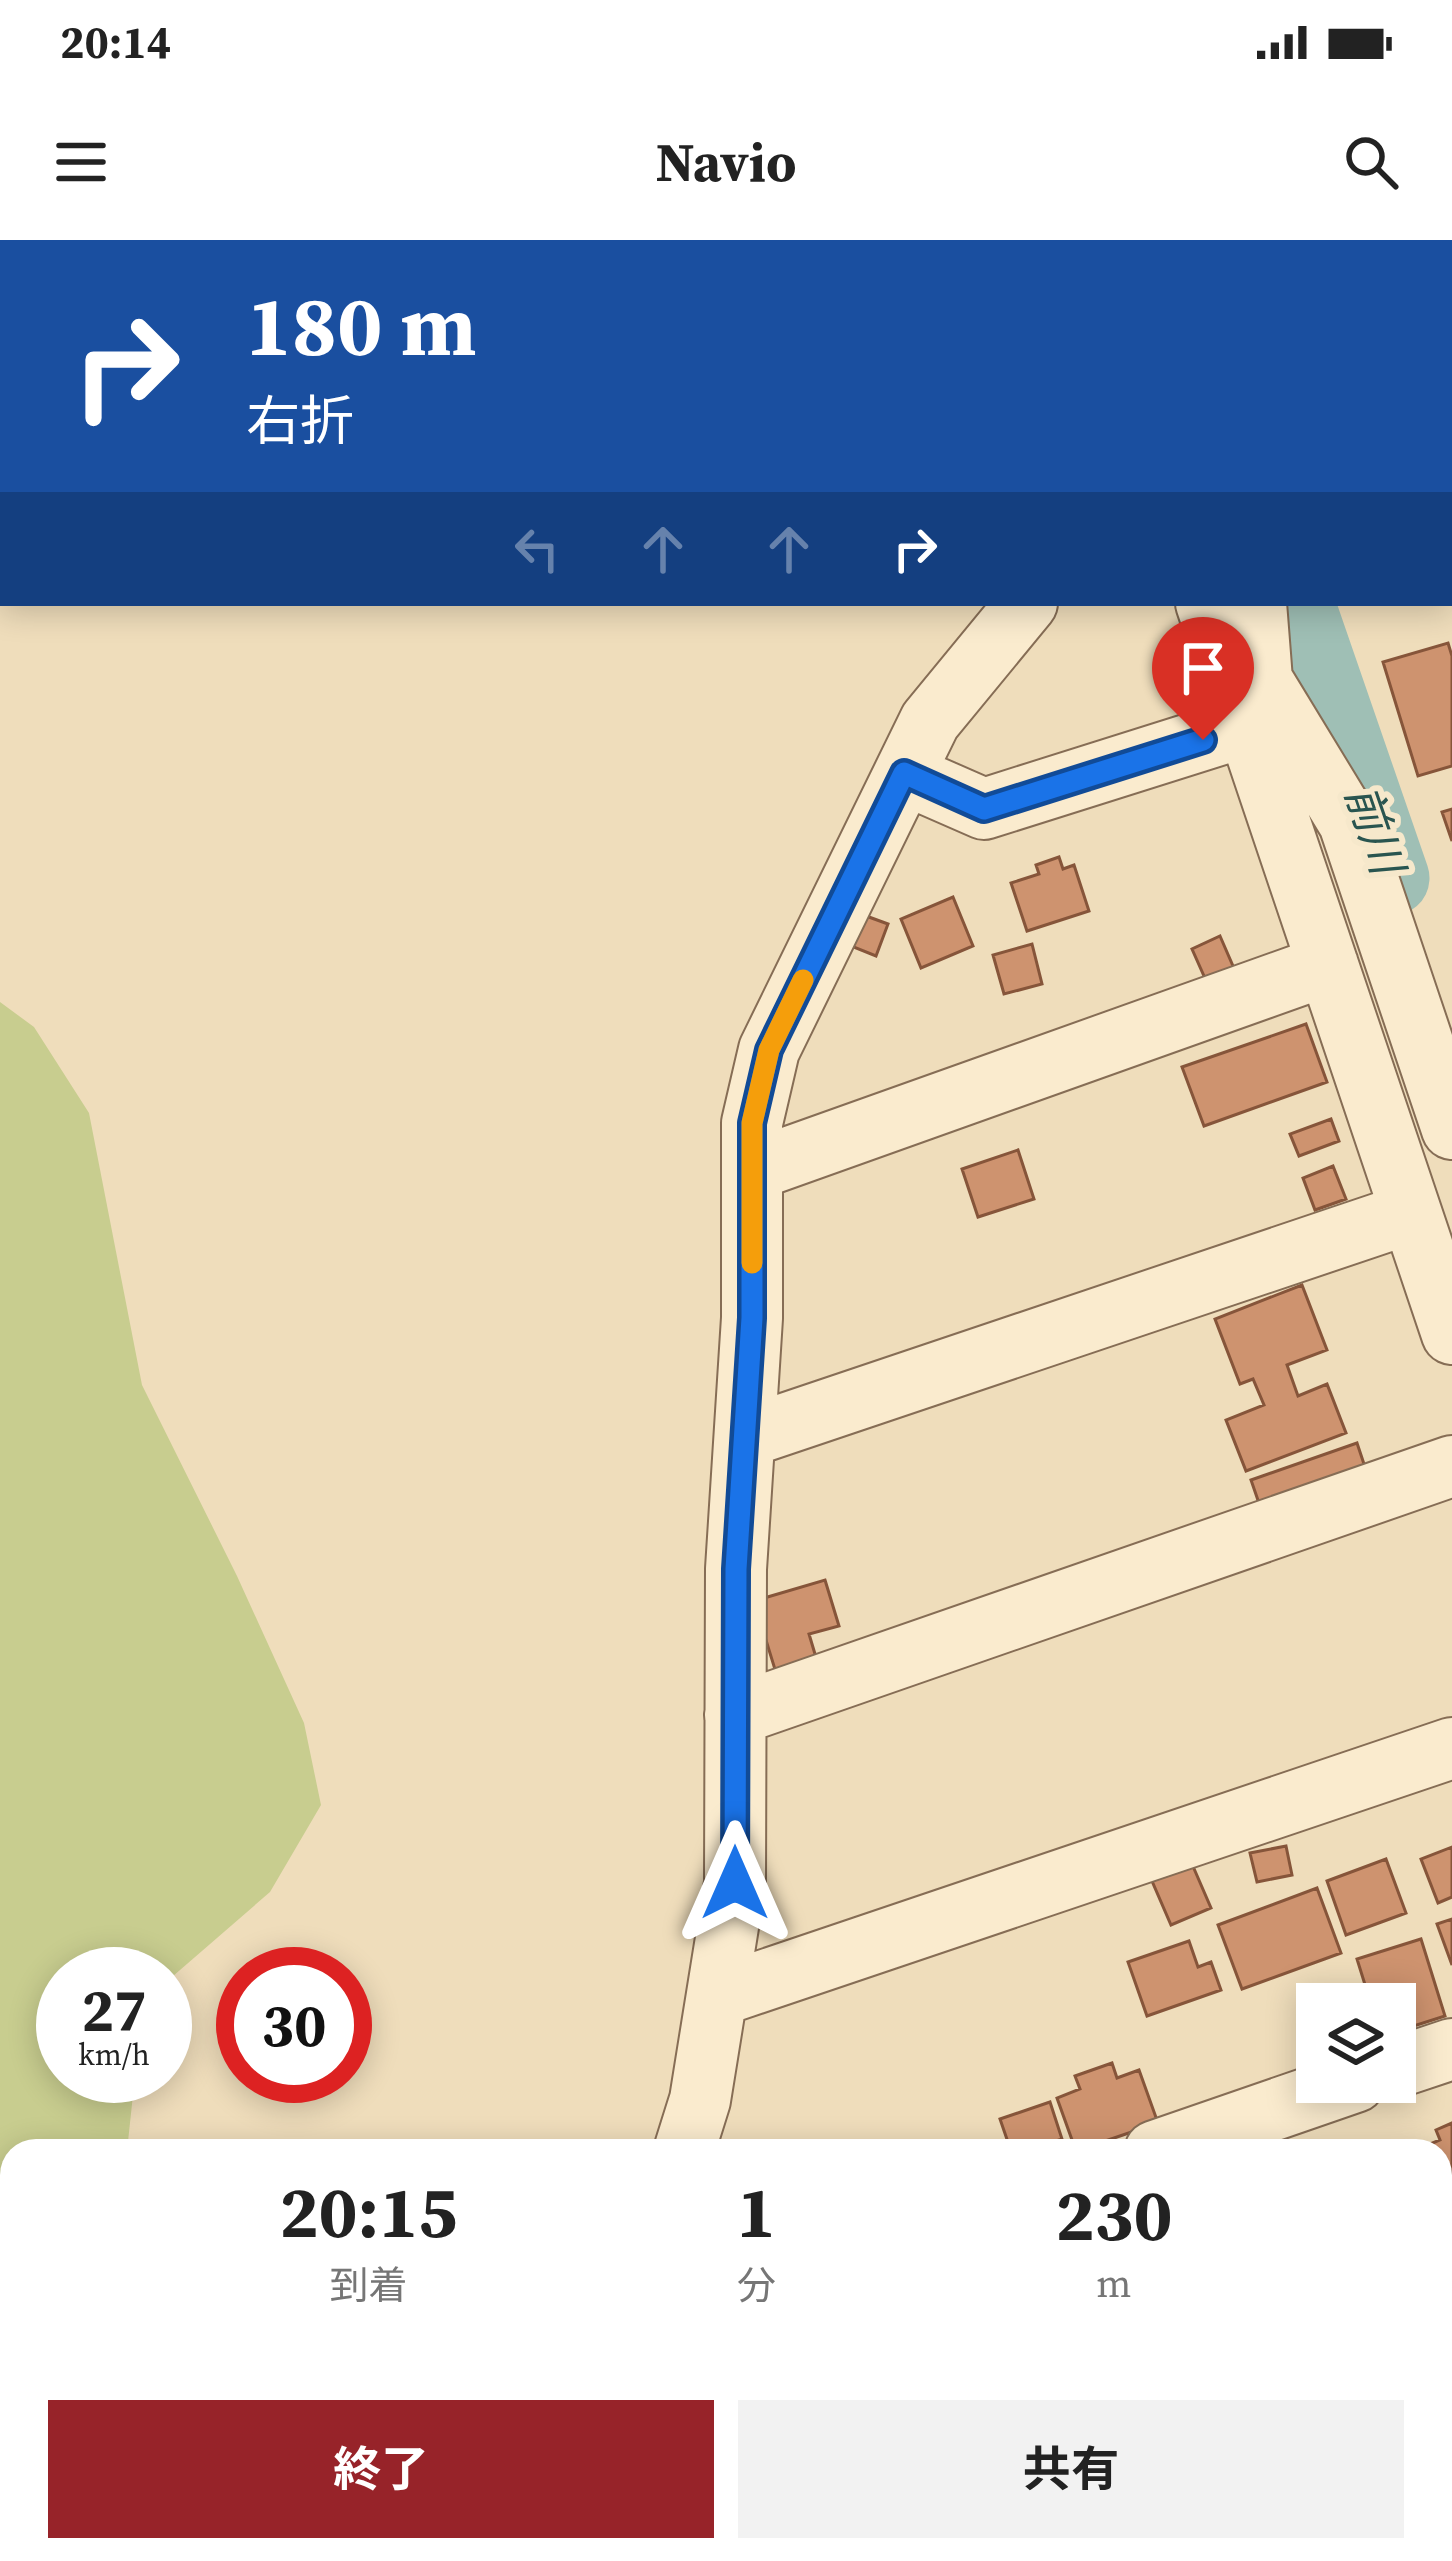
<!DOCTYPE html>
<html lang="ja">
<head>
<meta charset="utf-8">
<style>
	body { margin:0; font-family:"Source Serif 4","Noto Sans JP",serif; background:#f2f2f2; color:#222; height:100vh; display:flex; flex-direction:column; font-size:45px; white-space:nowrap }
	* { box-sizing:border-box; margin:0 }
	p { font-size:39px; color:#767676 }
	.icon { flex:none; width:66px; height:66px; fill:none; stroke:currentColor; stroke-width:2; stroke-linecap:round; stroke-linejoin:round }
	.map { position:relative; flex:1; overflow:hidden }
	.details { position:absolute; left:0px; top:1899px; width:1452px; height:423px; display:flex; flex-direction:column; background:#fff; border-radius:36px 36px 0 0; box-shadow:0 6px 30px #0003 }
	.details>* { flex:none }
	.guide { position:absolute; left:0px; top:0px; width:1452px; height:366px; box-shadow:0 6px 30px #0003; background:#1a4fa0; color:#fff; overflow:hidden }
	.controls { position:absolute; left:1296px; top:1743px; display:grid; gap:24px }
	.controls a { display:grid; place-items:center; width:120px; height:120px; border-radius:0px; background:#fff; box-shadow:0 6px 30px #0003; font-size:60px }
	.speed { position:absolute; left:36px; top:1707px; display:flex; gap:24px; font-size:60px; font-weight:700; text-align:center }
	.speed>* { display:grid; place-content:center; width:156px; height:156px; border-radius:50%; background:#fff; box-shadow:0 6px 30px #0003; line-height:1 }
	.speed small { font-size:30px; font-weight:400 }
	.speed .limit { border:18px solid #d22; background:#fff; color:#111 }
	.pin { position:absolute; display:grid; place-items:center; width:102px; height:102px; color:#fff; margin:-123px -51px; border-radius:50% 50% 50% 0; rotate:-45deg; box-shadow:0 0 12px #0007 }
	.pin .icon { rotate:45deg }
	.me { position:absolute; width:132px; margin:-66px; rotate:0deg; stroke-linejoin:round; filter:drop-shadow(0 0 9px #0008) }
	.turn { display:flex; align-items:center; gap:42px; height:252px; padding:0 48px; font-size:54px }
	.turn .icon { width:156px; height:156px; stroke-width:2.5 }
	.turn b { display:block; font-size:84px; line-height:102px }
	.lanes { display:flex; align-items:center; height:114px; padding:0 48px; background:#0003; justify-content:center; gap:60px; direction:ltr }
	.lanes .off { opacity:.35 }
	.eta { display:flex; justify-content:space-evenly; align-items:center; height:204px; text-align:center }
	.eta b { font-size:72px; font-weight:700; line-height:84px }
	.cta { display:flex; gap:24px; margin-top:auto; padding:24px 48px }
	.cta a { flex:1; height:138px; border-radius:0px; background:#972329; color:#fff; font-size:48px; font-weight:700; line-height:138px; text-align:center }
	.cta a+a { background:#f2f2f2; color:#222 }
	.status { display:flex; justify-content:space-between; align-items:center; height:84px; padding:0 60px; background:#fff; direction:ltr }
	.status svg { height:33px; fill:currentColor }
	header { display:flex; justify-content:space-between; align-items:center; height:156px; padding:0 48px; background:#fff; font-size:54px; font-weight:700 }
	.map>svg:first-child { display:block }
	.green { fill:#c8cd8f }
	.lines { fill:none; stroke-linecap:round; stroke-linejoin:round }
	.river { stroke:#9fbfb5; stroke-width:75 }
	.building { fill:#ce936f; stroke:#86553a; stroke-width:3 }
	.minor-casing { stroke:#866d55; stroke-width:64 }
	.minor { stroke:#faebce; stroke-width:60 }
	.route-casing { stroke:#114b97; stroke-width:30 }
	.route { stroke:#1a73e8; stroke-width:21 }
	.slow { stroke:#f59e0b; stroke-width:21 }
	.labels { text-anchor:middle; stroke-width:12; stroke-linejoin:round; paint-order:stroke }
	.water-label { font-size:45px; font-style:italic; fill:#295550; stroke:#f6e8cb }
</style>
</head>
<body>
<div class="status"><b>20:14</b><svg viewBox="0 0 49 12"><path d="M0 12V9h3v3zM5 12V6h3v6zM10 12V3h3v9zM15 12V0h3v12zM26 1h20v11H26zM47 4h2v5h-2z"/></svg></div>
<header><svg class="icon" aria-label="menu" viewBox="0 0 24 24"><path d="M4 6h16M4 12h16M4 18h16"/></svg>Navio<svg class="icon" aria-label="search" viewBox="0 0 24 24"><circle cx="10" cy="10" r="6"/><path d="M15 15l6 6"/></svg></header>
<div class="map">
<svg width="1452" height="2321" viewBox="0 0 1452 2321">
	<rect width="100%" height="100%" fill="#efddbb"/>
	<path class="green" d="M0 0H159L3 3 0 165Z
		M1361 0H1452V235L1449 3H1360Z
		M0 762 34 787 89 873 142 1145 237 1336 304 1483 321 1565 270 1652 165 1743V1734H63V1836H135L127 1911H12V2310H75L72 2321H0Z"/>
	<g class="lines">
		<path class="river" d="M1297 363 1392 638"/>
	</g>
	<path class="building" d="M1448 403 1452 416V526L1418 536 1383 422Z
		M1452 569V601L1442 572Z
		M1059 617 1063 629 1074 625 1089 671 1027 691 1011 643 1039 634 1036 625Z
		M953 657 973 706 921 728 901 679Z
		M858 673 888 684 876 716 846 704Z
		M1220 696 1236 733 1208 745 1192 709Z
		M1032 704 1042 744 1004 754 993 715Z
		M1306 784 1327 842 1204 886 1182 827Z
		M1331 879 1339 901 1299 916 1290 894Z
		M1018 910 1034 959 978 977 962 929Z
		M1333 926 1346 959 1315 970 1303 938Z
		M1302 1045 1327 1110 1287 1125 1298 1156 1327 1144 1346 1193 1246 1231 1226 1180 1264 1165 1253 1139 1240 1144 1215 1079Z
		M1357 1203 1367 1233 1261 1269 1251 1240Z
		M825 1340 839 1386 809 1394 818 1424 777 1436 754 1361Z
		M1286 1606 1292 1635 1257 1642 1250 1613Z
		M1452 1607V1657L1438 1663 1421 1619Z
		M1386 1619 1406 1673 1346 1695 1327 1641Z
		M1192 1624 1211 1668 1171 1685 1152 1641Z
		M1317 1648 1341 1713 1242 1749 1218 1685Z
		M1452 1679V1725L1437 1684Z
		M1421 1699 1445 1776 1395 1792V1764H1371L1357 1719Z
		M1189 1701 1198 1727 1211 1722 1221 1750 1147 1776 1128 1722Z
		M1112 1823 1117 1838 1139 1830 1158 1883 1076 1911 1057 1858 1080 1849 1075 1836Z
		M1050 1862 1062 1899 1026 1911H1011L1000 1879Z
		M1452 1883V1957L1440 1962V1911L1418 1909 1440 1900 1436 1890Z
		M1133 2310H1145L1149 2321H1105Z
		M1198 2310H1296L1263 2321H1202Z"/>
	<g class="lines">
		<g class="minor-casing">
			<path id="minor" d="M1177 0 1178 3
				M1206 363 1452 1094
				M1256 363 1262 440 1349 583 1452 889
				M904 534 984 569 1247 486
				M753 930 1328 725
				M746 1197 1411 973
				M735 1475 1452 1226
				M718 1756 1452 1508
				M1395 1828 1452 1809
				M684 1911 700 1860 735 1643 736 1329 752 1078V883L769 810 930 481 1027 363
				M1155 1911 1355 1842
				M1440 2107 1452 2103
				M462 2310 466 2321
				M1001 2310 1005 2321
				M341 2321 362 2310
				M817 2321 849 2310"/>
		</g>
		<use href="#minor" class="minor"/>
	</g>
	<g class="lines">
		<g class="route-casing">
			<path id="route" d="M735 1643 736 1329 752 1078V883L769 810 904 533 984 569 1203 500"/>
		</g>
		<use href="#route" class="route"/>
		<path class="slow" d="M752 1023V883L769 810 803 740"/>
	</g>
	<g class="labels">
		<g class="water-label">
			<text transform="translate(1375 589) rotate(71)" y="16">前川</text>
		</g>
	</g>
</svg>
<div class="controls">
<a><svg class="icon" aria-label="layers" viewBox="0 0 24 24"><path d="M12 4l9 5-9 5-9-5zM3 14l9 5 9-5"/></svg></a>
</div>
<div class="speed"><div>27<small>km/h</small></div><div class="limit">30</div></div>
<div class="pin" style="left:1203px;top:500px;background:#d93025"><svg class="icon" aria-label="arrive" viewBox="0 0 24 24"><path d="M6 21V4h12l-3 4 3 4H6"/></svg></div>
<svg class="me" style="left:735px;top:1643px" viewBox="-20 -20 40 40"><path d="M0-17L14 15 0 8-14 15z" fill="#1a73e8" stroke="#fff" stroke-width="4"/></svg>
<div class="guide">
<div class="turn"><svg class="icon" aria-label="right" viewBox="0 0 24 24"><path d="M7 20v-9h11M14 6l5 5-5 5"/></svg><div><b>180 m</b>右折</div></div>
<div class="lanes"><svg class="icon off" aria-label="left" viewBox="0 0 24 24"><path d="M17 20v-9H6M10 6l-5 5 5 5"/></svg><svg class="icon off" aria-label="ahead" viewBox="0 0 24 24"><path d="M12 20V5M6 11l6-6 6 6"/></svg><svg class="icon off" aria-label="ahead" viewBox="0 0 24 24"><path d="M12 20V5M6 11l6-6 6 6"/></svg><svg class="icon" aria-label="right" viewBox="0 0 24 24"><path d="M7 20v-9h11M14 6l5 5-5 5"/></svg></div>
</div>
<section class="details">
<div class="eta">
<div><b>20:15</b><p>到着</p></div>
<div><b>1</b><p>分</p></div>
<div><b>230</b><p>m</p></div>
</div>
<div class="cta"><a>終了</a><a>共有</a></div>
</section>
</div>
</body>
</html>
